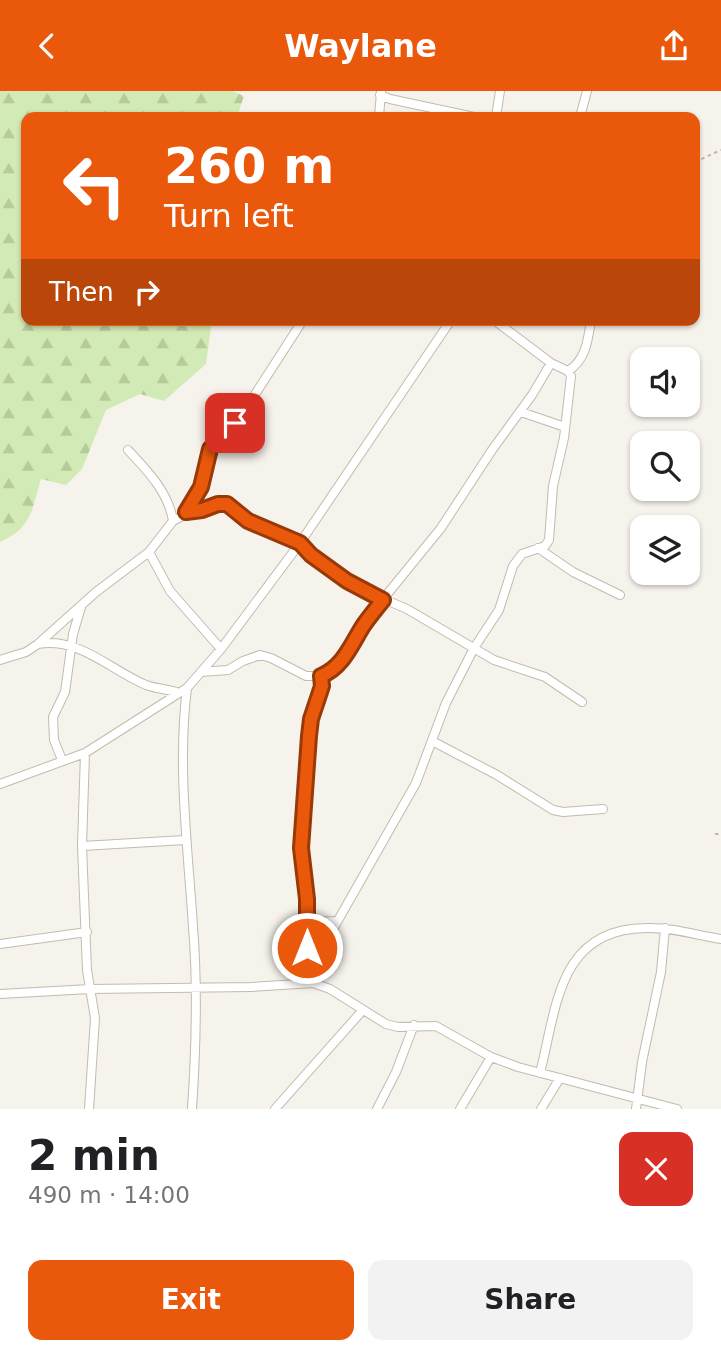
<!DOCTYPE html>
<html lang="en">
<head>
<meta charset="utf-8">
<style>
	body { margin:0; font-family:"DejaVu Sans",sans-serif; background:#f2f2f2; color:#202124; height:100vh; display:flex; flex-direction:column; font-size:26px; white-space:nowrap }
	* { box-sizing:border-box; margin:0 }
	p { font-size:23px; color:#757577 }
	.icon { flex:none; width:38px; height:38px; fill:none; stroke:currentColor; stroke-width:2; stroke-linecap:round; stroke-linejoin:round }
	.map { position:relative; height:1018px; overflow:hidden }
	.details { display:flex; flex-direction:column; background:#fff; flex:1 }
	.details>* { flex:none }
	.hud { position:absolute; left:21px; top:21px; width:679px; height:214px; border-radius:14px; box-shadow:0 2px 5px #0004; background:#ea580c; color:#fff; overflow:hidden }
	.buttons { position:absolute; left:630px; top:256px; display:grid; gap:14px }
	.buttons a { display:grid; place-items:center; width:70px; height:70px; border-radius:14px; background:#fff; box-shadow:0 2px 5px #0004; font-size:35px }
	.pin { position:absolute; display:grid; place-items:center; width:60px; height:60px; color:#fff; margin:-30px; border-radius:14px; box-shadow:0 4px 10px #0006 }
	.me { position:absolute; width:77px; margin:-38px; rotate:0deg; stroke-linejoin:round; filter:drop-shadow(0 0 5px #0008) }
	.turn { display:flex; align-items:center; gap:24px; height:147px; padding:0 28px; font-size:32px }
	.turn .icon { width:91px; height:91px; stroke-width:2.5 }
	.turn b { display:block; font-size:49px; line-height:60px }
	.then { display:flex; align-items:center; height:66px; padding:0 28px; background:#0003; gap:14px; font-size:26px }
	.round { display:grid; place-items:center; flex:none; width:74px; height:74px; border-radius:14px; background:#f2f2f2 }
	.overview { display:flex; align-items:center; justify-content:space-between; height:119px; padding:0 28px }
	h1 { font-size:42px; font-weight:700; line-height:52px }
	.cta { display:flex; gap:14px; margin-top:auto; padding:14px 28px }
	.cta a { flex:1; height:80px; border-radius:14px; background:#ea580c; color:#fff; font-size:28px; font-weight:700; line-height:80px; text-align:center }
	.cta a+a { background:#f2f2f2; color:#202124 }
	header { display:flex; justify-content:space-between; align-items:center; height:91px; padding:0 28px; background:#ea580c; color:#fff; font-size:32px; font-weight:700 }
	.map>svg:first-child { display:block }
	.forest { fill:url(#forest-firs) }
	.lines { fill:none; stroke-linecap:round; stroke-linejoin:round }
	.minor-casing { stroke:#c2bbae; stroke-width:10 }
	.path { stroke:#c4b79f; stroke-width:2; stroke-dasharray:3.5 3.5; stroke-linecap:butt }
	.minor { stroke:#fff; stroke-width:8 }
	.route-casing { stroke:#983908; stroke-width:18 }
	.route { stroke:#ea580c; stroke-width:12 }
</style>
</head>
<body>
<header><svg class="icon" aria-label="back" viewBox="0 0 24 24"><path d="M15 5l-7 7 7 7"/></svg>Waylane<svg class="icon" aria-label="share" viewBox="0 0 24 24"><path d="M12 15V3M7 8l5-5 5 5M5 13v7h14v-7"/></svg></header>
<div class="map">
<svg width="721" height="1018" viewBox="0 0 721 1018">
	<defs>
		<pattern id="forest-firs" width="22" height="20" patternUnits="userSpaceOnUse" patternTransform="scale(1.75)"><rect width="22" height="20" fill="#d2eab5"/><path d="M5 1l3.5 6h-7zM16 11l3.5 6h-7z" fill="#b6ca9c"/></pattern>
	</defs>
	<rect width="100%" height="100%" fill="#f6f3ec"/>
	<path class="forest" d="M0 0H232L244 5 237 26H26V229H212L206 273 164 310 140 303 106 319 82 378 66 394 41 388C32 418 32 437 0 451Z"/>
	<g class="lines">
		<g class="minor-casing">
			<path id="minor" d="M380 4 390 8 474 26
				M379 26 381 1
				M496 26 500 0
				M580 26 587 0
				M568 280C586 269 588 249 591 229
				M521 321 565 336
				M128 359C147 379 169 402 173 430
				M186 421 202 419 218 413H227L249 431 300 452 324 474 367 501 407 518 494 569 545 586 582 611
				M538 457 573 481 620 504
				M149 461 170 500 221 558
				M38 553C80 546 110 579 146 594 157 598 168 598 179 602
				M0 569 26 561 38 553 96 501 149 461 173 430 184 424 201 396 210 357 243 322 303 229
				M201 581 228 579 243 570 260 564 271 567 306 585H321L335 577 349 559 371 523 441 437 492 359 532 304 551 272
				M187 597C177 676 188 757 193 836 198 896 196 958 192 1018
				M432 650 497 684 553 719 563 721 603 718
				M85 662 82 755 87 879 95 927 89 1018
				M62 669 54 649 53 626 65 601 73 543 81 516
				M0 693 85 662 187 597 221 558 300 452 451 229
				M82 755 185 749
				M307 831 337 830
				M0 853 87 841
				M314 873 307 860V808L301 757 308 645 314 618 322 595 321 585
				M303 891 416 692 446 612 474 557 499 519 513 475 522 463 545 455 549 449 553 395 564 347 571 285 568 280 551 272 494 229
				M0 903 90 898 251 896 313 892 330 898 386 933 398 936 436 935 491 966 518 976 677 1018
				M540 982C557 916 558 838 646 837 671 836 696 844 721 848
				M275 1018 362 920
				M377 1018 396 981 414 934
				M460 1018 491 966
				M541 1018 560 987
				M636 1018 642 971 661 881 665 837"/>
		</g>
		<path class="path" d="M695 71 721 59
			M715 743H721"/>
		<use href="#minor" class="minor"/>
	</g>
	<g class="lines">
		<g class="route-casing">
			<path id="route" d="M235 332 210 358 201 396 186 421 202 419 218 413H227L248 430 300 452 311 464 347 490 383 509C376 518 369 526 363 535 351 554 343 576 321 585L322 595 311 628 309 645 301 757 307 808V857"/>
		</g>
		<use href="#route" class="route"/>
	</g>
</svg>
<div class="buttons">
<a><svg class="icon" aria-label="sound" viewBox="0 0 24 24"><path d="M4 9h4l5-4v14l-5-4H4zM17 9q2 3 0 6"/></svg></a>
<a><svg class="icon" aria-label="search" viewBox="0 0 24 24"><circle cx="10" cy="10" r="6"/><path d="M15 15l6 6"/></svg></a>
<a><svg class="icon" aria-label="layers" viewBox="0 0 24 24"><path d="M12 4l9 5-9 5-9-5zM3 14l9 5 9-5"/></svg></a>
</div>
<div class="pin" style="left:235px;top:332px;background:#d93025"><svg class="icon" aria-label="arrive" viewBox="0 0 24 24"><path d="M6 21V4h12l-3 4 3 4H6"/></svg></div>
<svg class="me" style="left:307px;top:857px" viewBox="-20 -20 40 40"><circle r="17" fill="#ea580c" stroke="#fff" stroke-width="3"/><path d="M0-11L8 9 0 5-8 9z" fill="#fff"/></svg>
<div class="hud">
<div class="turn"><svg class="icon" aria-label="left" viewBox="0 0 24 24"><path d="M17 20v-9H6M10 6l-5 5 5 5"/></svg><div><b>260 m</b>Turn left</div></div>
<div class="then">Then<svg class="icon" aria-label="right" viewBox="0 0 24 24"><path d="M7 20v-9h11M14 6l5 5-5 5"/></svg></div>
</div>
</div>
<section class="details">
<div class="overview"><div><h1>2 min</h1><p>490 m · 14:00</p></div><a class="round" style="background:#d93025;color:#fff"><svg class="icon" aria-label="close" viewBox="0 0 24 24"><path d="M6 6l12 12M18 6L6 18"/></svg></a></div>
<div class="cta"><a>Exit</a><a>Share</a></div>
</section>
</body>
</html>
